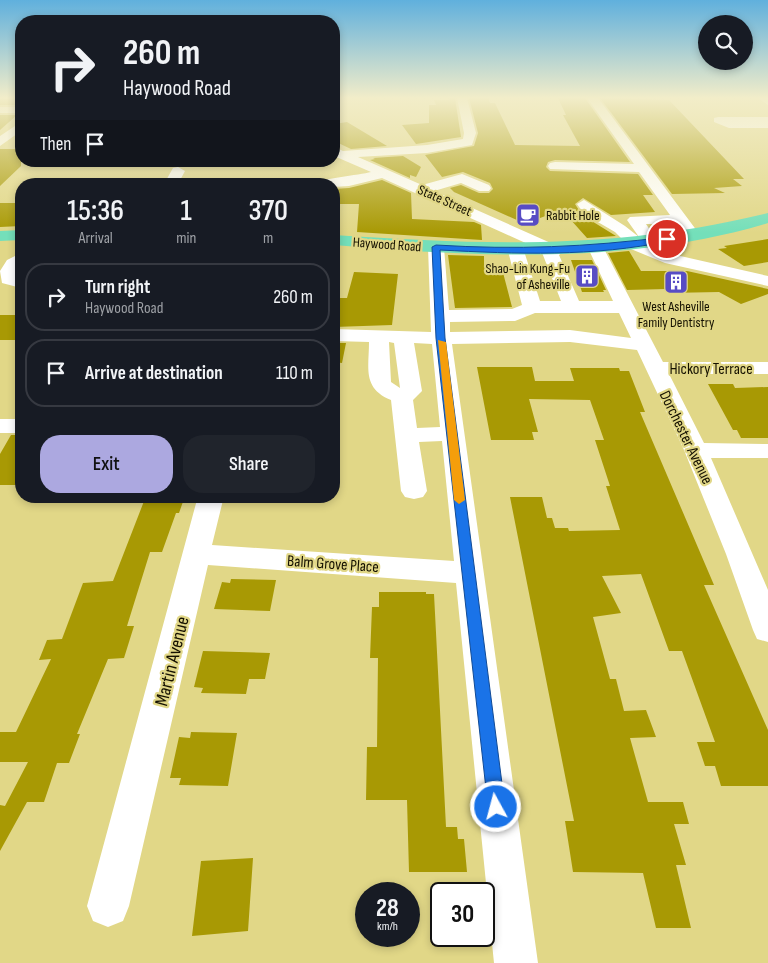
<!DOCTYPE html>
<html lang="en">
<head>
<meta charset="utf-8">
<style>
	body { margin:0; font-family:"Sofia Sans Condensed",sans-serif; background:#20242c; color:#f1f3f6; height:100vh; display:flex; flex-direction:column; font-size:19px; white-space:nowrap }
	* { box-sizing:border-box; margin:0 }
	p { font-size:16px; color:#9ea1a6 }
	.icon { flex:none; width:28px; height:28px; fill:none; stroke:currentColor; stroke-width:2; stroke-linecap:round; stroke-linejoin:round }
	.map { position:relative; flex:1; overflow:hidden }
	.panel { position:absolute; left:15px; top:178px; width:325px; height:325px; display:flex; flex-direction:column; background:#171b24; border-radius:20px; box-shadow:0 2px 8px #0003 }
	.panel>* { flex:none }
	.guide { position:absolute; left:15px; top:15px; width:325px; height:152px; border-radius:20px; box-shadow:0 2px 8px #0003; background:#171b24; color:#f1f3f6; overflow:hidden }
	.tools { position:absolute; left:698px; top:15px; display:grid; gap:10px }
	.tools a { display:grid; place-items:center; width:55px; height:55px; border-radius:50%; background:#171b24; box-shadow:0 2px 8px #0003; font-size:25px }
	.speed { position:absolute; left:355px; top:882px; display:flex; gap:10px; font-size:25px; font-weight:700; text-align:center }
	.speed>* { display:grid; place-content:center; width:65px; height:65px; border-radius:50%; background:#171b24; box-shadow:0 2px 8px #0003; line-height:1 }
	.speed small { font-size:12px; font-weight:400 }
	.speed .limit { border:2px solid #111; border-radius:8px; background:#fff; color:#111 }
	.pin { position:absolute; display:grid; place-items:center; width:42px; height:42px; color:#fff; margin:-21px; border:2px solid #fff; border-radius:50%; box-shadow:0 1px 5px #0007 }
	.me { position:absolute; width:55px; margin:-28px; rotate:353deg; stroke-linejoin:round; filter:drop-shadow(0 0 4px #0008) }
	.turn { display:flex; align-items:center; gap:18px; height:105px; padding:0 25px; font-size:22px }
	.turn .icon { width:65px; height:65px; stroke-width:2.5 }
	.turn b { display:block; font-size:35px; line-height:42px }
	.then { display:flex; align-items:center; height:48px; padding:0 25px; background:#0003; gap:10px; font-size:19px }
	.eta { display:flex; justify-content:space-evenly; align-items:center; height:85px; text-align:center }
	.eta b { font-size:30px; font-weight:600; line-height:35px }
	.cta { display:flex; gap:10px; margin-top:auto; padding:10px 25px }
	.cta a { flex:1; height:58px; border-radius:20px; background:#aca8e0; color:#111; font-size:20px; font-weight:600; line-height:58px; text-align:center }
	.cta a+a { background:#20242c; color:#f1f3f6 }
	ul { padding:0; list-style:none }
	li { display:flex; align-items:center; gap:15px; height:68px; margin:0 10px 8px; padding:0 15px; border:2px solid #363941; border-radius:20px }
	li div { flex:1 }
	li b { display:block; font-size:19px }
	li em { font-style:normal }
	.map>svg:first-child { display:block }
	.building { fill:#a89904 }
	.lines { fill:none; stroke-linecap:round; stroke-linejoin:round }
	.minor { fill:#fff; fill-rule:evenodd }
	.major { fill:#74dfba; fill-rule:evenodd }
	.route { fill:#1a73e8; stroke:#114b97 }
	.slow { fill:#f59e0b }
	.labels { text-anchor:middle; stroke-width:4.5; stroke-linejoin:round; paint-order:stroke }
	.far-street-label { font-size:14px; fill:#151100; stroke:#e1d787 }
	.far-poi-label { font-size:14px; fill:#151100; stroke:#e1d787; text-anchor:start }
	.street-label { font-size:16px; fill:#151100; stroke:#e1d787 }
	.near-street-label { font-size:19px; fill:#151100; stroke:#e1d787 }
</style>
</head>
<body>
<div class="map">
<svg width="768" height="963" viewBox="0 0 768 963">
	<rect width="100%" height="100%" fill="#e1d787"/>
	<path class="building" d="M449 98H455L461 137 416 144 402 125 429 123V105H436L434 100H450Z
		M469 98H488L490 103H495L515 145 580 146 563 115H566L558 98H585L630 162 555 160 548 162 546 167 550 171 638 174 653 195H643L655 212 611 215 583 198 575 204 582 215 616 236 587 238 562 210 540 218 519 221 454 192 450 188 461 185 479 193H489L493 189 490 183 463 172 442 177 425 155 474 146 478 133Z
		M600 98 669 100 744 179H733L742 186 714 188 725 193 672 194Z
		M0 99H21V105H0Z
		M0 115H17L0 130Z
		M347 122 387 146 351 149 334 141V124Z
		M0 149H21V166L0 186Z
		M403 156 421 167 416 177 410 175V178L370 160 375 159 373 158Z
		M382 180 411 193 412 219 474 222 481 225 482 240 357 232 359 204H334V189L349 188Z
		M0 203H21V226L0 227Z
		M768 239V262L744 266 718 249 727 248 724 246Z
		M629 251 641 271H687L768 289V294L741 304 719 292 668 293 666 289 627 290 608 253Z
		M448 255 484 256V265H501L512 307 455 308Z
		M571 260H592L606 290H603L604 292H582Z
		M354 272 398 274 392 325 334 327V298H347Z
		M0 315H21V340H0Z
		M334 343H346L342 363 334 362Z
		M477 367H532L535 381H574L570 368H619L620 371H629L645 412H640L714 585H704L768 730V786H721L715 766H705L697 742H715L682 651H669L641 574 602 576 621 613 593 617 610 679H616L624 711 646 710 656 737 630 738 648 802H683L689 824H674L686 865H676L691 928H656L643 873 573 872 565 821H574L510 497H542L547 518H552L555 528H568L569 531 620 530 606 486H610L595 440H604L590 400 529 399 538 432H532L534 440H491Z
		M708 384H733L735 388 768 387V438H741L737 430H733Z
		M11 435H21V485H0V454Z
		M146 496H185L179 513H176L162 552H150L127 626H134L124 658 108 659 77 734H80L69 763H57L44 802H27L0 851V805L5 806 28 762H0V732H16L51 659 39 660 47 640 62 639 83 583 113 581Z
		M231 579 276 580 270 611 214 609 222 582 230 583Z
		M379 592H426V594H434L446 827H457L458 839H464L467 872H409L407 800H366L367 747H377L378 658H370L372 607H379Z
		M203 651 270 653 265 679H249L246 694 201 693 203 688 194 687Z
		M191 732 237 733 228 786 179 785 181 778H170L179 737 190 738Z
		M253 858 248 931 192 936 201 861Z"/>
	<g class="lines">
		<path class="minor" d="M457 98H467L476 133 472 145 427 153 358 157 422 185 462 174 489 185 491 188 489 191H479L461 183 434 191 562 248 564 251 559 255 579 301H613L588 248 596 243 602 245 663 362H768V374H669L704 443 768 444V458H711L768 590V642L757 639 753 630 726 554 684 450 637 350 570 342 452 344 538 963H494L456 583 208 565 129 906 123 921 108 927 93 921 87 906 198 496H224L212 545 454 561 442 441 419 442 427 491 423 497 414 499 405 497 401 491 391 400C362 388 369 368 369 342L334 341V329L431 332 428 247 436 242 444 247 449 310 512 309 522 305 508 251 516 246 524 251 540 301H561L541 250 382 178 349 186 334 187V184H314C318 179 360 175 371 172L334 156V147L343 151 427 145 463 139 464 133ZM535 313H619L631 338 570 330 450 332V322L515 321ZM389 342 394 343 400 388 391 382ZM414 343 432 344 440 427 417 428 413 400 422 391Z
			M587 98H598L700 235 698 238H686L676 224H646L658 242 652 246 676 255 768 276V286L665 263 626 247 625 242 615 232 584 214 577 204 584 200 625 226 639 237 627 220 630 217 670 215 639 172 550 169 548 166 550 163 555 162 634 164Z
			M758 98H768V105Z
			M0 107H21V113H0Z
			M718 117H768V128H729L714 122V118Z
			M21 122V131L0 146V136Z
			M178 167 185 171 178 184H164L173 168Z
			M21 253V266L16 273V276L21 277V288L2 283 0 271 7 260Z
			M0 419H21V433H0Z"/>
		<path class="major" d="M768 213V223C628 265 477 257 334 245V235C486 245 618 250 768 213Z
			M21 230V240L0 241V231Z"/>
	</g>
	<linearGradient id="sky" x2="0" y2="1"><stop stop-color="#60b0dd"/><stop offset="0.42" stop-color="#f2edc9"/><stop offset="1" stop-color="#f2edc9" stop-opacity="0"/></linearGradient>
	<rect width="768" height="233" fill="url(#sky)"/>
	<path class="route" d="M667 237 669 241C594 257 516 254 440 250L445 338 505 807 503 813 496 815 490 813 488 807 436 338 432 247 436 245C517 250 586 247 667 237Z"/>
	<path class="slow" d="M438 340 446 342 465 500 459 504 454 500Z"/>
	<defs>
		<g id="cafe-square" transform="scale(1.25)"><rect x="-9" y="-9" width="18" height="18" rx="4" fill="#584cc4" stroke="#e1d787"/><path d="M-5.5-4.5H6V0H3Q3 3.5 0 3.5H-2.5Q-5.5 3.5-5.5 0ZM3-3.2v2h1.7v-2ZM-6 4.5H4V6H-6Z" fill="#fff"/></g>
		<g id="building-square" transform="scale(1.25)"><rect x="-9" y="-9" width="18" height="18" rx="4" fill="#584cc4" stroke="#e1d787"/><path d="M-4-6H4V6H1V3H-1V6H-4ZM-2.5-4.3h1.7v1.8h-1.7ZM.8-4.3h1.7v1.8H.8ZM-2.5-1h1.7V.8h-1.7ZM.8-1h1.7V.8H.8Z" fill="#fff"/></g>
	</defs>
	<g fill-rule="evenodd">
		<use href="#cafe-square" x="528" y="215"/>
		<use href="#building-square" x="587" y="276"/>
		<use href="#building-square" x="676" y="282"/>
	</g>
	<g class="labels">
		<g class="far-street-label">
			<text transform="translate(445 200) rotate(24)" y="5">State Street</text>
			<text transform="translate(387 244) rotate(4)" y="5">Haywood Road</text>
		</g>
		<g class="far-poi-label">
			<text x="546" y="220">Rabbit Hole</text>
			<text x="570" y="273" text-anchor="end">Shao-Lin Kung-Fu<tspan x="570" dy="16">of Asheville</tspan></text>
			<text x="676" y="311" text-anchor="middle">West Asheville<tspan x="676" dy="16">Family Dentistry</tspan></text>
		</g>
		<g class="street-label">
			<text x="711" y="374">Hickory Terrace</text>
			<text transform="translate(687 437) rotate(64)" y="6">Dorchester Avenue</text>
			<text transform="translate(333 563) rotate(4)" y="6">Balm Grove Place</text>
		</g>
		<g class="near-street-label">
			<text transform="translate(171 661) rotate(-76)" y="7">Martin Avenue</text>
		</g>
	</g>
</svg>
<div class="tools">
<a><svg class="icon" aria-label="search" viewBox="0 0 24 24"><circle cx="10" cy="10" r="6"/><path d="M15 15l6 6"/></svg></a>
</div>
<div class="speed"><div>28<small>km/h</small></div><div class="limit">30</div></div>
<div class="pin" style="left:667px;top:239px;background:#d93025"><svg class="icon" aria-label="arrive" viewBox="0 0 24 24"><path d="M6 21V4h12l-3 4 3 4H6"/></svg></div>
<svg class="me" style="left:496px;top:807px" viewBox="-20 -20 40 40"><circle r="17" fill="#1a73e8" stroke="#fff" stroke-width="3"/><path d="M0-11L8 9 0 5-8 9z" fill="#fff"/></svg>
<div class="guide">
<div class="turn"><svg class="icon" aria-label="right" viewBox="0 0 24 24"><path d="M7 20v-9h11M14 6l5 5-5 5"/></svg><div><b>260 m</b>Haywood Road</div></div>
<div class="then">Then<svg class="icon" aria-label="arrive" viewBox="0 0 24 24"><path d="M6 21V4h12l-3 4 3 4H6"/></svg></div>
</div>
<section class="panel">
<div class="eta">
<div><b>15:36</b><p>Arrival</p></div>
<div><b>1</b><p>min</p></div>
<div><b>370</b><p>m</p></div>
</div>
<ul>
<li><svg class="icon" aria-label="right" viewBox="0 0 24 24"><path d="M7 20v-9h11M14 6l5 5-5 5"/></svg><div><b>Turn right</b><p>Haywood Road</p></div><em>260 m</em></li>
<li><svg class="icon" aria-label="arrive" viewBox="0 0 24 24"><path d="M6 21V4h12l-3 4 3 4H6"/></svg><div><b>Arrive at destination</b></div><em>110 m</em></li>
</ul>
<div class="cta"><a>Exit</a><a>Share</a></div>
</section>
</div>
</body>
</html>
